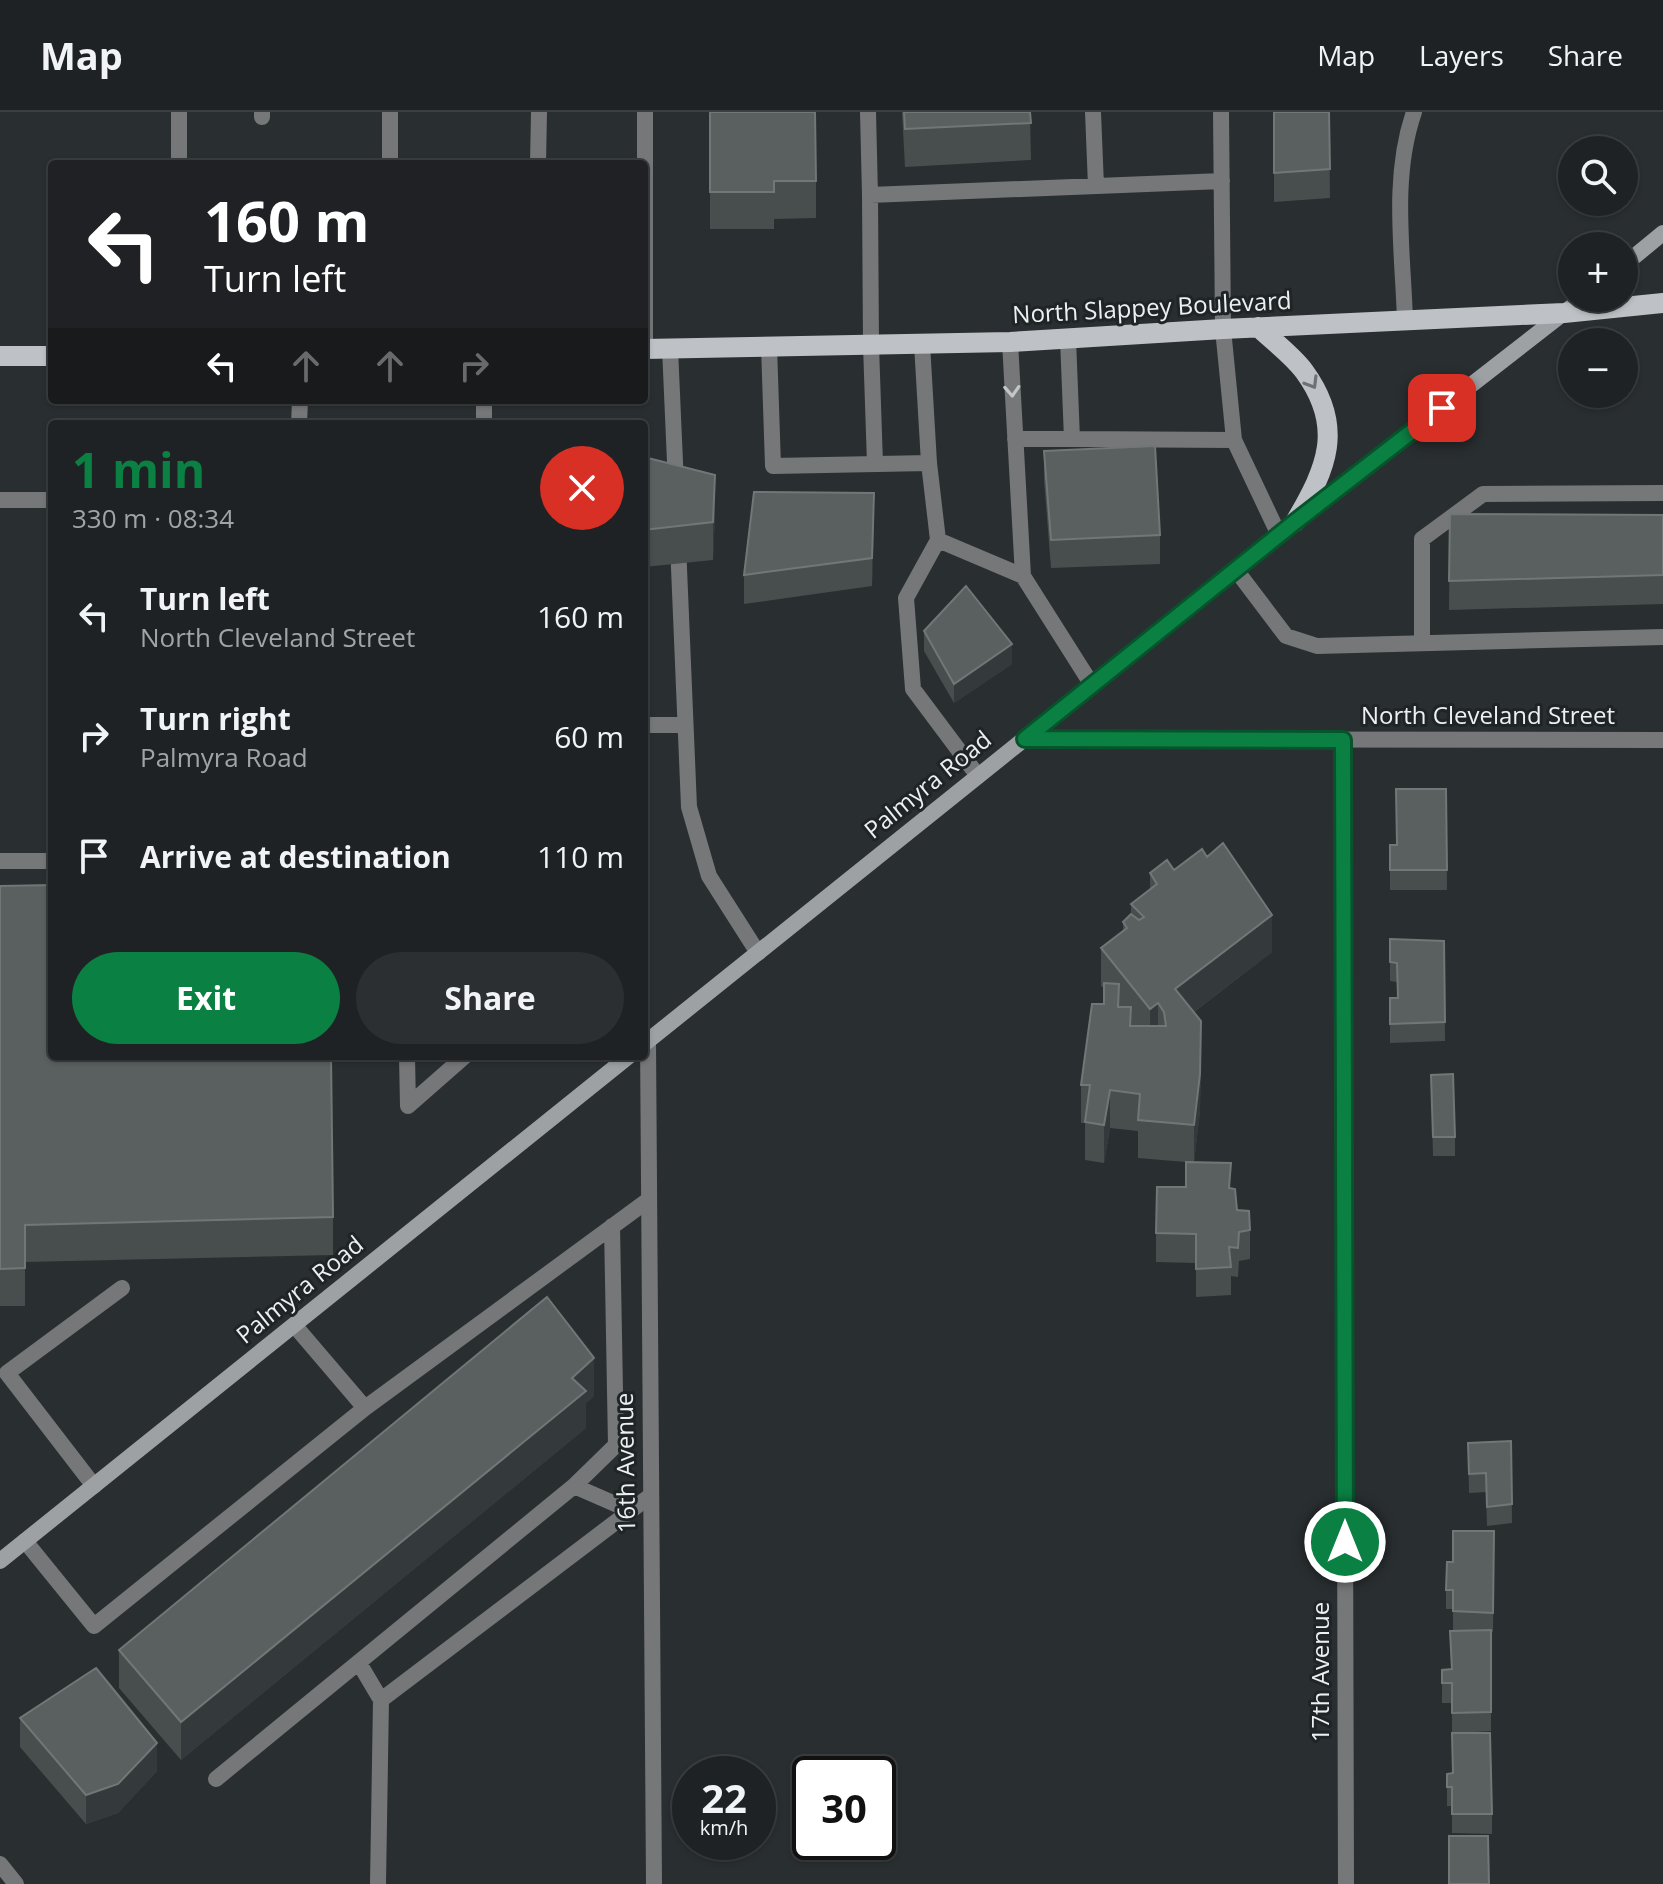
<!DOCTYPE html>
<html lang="en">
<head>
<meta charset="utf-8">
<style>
	body { margin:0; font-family:"Open Sans",sans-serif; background:#2c2f31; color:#f1f3f6; height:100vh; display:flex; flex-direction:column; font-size:30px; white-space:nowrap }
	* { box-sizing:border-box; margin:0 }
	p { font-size:26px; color:#a1a4a6 }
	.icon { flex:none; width:44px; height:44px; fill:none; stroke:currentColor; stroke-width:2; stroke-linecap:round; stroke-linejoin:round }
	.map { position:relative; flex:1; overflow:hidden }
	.side { position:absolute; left:48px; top:308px; width:600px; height:640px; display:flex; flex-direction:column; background:#1f2224; border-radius:8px; box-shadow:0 2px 6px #0004,0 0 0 2px #3c3f41 }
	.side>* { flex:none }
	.hud { position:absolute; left:48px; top:48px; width:600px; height:244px; border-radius:8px; box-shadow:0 2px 6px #0004,0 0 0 2px #3c3f41; background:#202124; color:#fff; overflow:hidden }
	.buttons { position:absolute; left:1558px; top:24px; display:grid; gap:16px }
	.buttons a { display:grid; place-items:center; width:80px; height:80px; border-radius:50%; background:#1f2224; box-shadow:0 2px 6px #0004,0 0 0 2px #3c3f41; font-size:40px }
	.speed { position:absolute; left:672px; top:1644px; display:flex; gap:16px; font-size:40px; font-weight:700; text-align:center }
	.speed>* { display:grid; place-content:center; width:104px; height:104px; border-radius:50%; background:#1f2224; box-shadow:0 2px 6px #0004,0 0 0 2px #3c3f41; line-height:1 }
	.speed small { font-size:20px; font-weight:400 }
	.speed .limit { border:4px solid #111; border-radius:12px; background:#fff; color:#111 }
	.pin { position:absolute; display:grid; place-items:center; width:68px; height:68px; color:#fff; margin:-34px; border-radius:16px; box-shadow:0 4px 12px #0006 }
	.me { position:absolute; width:88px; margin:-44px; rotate:0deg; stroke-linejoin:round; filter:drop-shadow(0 0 6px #0008) }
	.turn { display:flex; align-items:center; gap:28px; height:168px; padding:0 24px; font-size:36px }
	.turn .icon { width:104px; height:104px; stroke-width:2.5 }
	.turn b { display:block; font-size:56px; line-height:68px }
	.lanes { display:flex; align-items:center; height:76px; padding:0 24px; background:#0003; justify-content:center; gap:40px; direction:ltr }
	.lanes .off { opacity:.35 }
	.round { display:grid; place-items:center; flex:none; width:84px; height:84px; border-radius:42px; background:#2c2f31 }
	.head { display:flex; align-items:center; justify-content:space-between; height:136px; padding:0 24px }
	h1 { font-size:48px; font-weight:700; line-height:60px; color:#0b8043 }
	.action { display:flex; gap:16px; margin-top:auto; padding:16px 24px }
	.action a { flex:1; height:92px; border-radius:48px; background:#0b8043; color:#fff; font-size:32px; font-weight:700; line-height:92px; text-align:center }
	.action a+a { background:#2c2f31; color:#f1f3f6 }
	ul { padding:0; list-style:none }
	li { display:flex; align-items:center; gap:24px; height:120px; padding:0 24px }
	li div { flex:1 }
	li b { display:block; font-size:30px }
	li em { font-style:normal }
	header { display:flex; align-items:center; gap:48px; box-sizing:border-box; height:112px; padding:0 40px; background:#1f2224; border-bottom:2px solid #3c3f41 }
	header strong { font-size:38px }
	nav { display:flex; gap:44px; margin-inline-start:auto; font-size:28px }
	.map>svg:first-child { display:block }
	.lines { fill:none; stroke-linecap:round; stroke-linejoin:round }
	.service { stroke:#757779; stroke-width:16 }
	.minor { stroke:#757779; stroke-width:16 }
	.secondary { stroke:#9ea1a4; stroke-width:16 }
	.primary { stroke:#bec1c5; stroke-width:20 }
	.wall { fill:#484e4e }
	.shaded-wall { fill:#343a3b }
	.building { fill:#5a6060; stroke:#717676; stroke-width:2 }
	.oneway { stroke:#6e7276 }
	.oneway2 { stroke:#c2c6c7 }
	.route-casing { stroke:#07532c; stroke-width:20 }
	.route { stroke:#0b8043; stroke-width:14 }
	.labels { text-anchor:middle; stroke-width:6; stroke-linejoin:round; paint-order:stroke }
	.street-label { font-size:24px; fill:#ecf0f1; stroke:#1f2426 }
</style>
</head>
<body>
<header>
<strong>Map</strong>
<nav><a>Map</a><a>Layers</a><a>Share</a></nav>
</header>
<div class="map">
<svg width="1663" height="1772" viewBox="0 0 1663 1772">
	<rect width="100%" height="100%" fill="#292e30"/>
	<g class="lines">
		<path class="service" d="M262 0V5
			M390 0V52
			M868 0 870 83 1222 69
			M1093 0 1096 74
			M1221 0 1223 217 1234 328
			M179 52V0
			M538 52 539 0
			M870 83 871 233 875 352
			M1405 209C1403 140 1391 66 1414 0
			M1068 227 1072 327 1234 328 1279 423
			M1010 230 1023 464
			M769 234 773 354 929 351 922 232
			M670 236 676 373
			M484 288V312
			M299 312 300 288
			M1015 327H1072
			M929 351 938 428 1023 464 1092 573
			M0 388H52
			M938 428 906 486 913 577 978 664
			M678 432 689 695 709 764 758 841
			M1236 458 1286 524 1317 534 1663 525
			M1422 531V427L1483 382 1663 381
			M644 613H685
			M0 749H52
			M407 944 408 994 465 944
			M365 1296 647 1089
			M94 1374 7 1261 122 1176
			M574 1374 629 1398
			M25 1429 94 1514 365 1296 295 1214
			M359 1551 381 1588
			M216 1667 574 1374 616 1333 612 1114
			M378 1772 381 1588 650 1384"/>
		<path class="minor" d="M645 0V237
			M1025 627 1663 628
			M1343 628 1346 1772
			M648 929 654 1772
			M0 1752 16 1772"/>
		<path class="secondary" d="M1624 153 1663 121
			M644 932 1295 410 1583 186
			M0 1449 629 944"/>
		<path class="primary" d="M1258 215C1273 229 1292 243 1304 259 1345 315 1327 356 1295 410
			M644 237 1010 230 1223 217 1564 201 1663 191
			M0 244H52"/>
	</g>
	<path class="wall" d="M710 0 816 69V106L774 107V117H710Z
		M902 0H1030L1031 48 905 55Z
		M1274 0H1329L1330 86 1274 90Z
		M1044 339 1160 423V452L1051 456 1044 368Z
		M644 345 715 401 713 448 644 455Z
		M1450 402 1663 403V492L1449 498Z
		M874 410 872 474 744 492V463Z
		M924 519 1012 552 954 591 924 539Z
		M1446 677 1447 778H1390V733H1397Z
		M1174 758 1272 840 1194 900 1201 946 1200 999 1194 1050 1231 1076 1237 1098 1250 1118V1147L1239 1149 1238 1165 1231 1164V1183L1196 1185V1151L1156 1150V1121L1186 1075V1050L1138 1046V1019L1110 1016 1104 1051 1085 1048V1011H1081V973L1104 892V876L1101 874V836L1123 820V810L1131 803V792L1150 778V761Z
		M0 774 333 1105V1143L25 1150V1194H0Z
		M1390 827 1444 829 1445 929 1390 931V886H1398L1397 870 1390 869Z
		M1431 963 1455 1025V1044H1433Z
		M594 1284 586 1291V1316L181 1648 119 1576V1538Z
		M1511 1329 1512 1411 1487 1414 1486 1380 1469 1381 1468 1331Z
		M1494 1419 1493 1520H1491V1619L1459 1621 1492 1702V1722L1452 1721V1694H1447V1662L1452 1661V1591H1442V1558L1451 1557 1450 1519 1453 1518V1497H1446V1478L1453 1450Z
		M20 1606 157 1659 118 1701 86 1712 20 1635Z"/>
	<path class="shaded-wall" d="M715 363V401L713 448V410Z
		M874 381V410L872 474V446Z
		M1012 532V552L954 591V572Z
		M1272 803V840L1175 914V877Z
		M1158 891V929L1150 934V897Z
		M1201 909 1200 999 1194 1051V1013Z
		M1110 978V1016L1104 1051V1013Z
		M594 1246V1284L586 1291V1316L181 1648V1610Z
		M157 1631V1659L118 1701 86 1712V1683Z"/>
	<path class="building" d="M710 0H815L816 69H774V80H710Z
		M904 0H1030L1031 11 905 17Z
		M1274 0H1329L1330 57 1274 61Z
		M1155 334 1160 423 1051 428 1044 339Z
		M644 345 715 363 713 410 644 418Z
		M754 380 874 381 872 446 744 463Z
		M1450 402 1663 403V463L1449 469Z
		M966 474 1012 532 954 572 924 519Z
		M1396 677H1446L1447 758H1390V733H1397Z
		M1223 731 1272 803 1175 877 1201 909 1200 962 1194 1013 1138 1008 1140 982 1110 978 1104 1013 1085 1010 1090 973H1081L1092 892H1104V871L1119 872 1118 895H1131L1130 914H1166L1164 900 1158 891 1150 897 1101 836 1127 816 1123 810 1131 802 1139 808 1144 805 1131 792 1157 772 1150 761 1167 748 1174 758 1202 737 1207 745Z
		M52 773V944H331L333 1105 25 1113V1156L0 1157V774Z
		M1390 827 1444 829 1445 910 1390 912V886H1398L1397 851 1390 850Z
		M1453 962 1455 1025H1433L1431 963Z
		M1186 1050 1231 1051 1229 1076 1235 1077 1237 1098 1249 1099 1250 1118 1239 1120 1238 1136 1229 1135 1231 1155 1196 1157V1122L1156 1121 1157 1075H1186Z
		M547 1185 594 1246 572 1266 586 1279 181 1610 119 1538Z
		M1511 1329 1512 1392 1487 1395 1486 1361 1469 1362 1468 1331Z
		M1453 1419H1494L1493 1501 1453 1499V1478H1446L1447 1450H1453Z
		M1491 1518V1600L1452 1601V1571H1442V1558L1452 1557 1450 1519Z
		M96 1556 157 1631 118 1672 86 1683 20 1606Z
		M1452 1621H1490L1492 1702H1452V1675H1447V1662L1453 1661Z
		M1449 1724H1488L1489 1772H1449Z"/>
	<defs><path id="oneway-chevron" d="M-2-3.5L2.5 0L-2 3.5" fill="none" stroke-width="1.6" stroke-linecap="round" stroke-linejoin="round" transform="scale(2)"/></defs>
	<use class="oneway" href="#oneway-chevron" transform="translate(1312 271) rotate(59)"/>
	<use class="oneway2" href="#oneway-chevron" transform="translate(1012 279) rotate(87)"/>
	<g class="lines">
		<g class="route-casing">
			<path id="route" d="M1345 1430 1343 628 1025 627 1295 410 1442 296"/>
		</g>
		<use href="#route" class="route"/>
	</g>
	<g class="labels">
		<g class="street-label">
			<text transform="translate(1152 196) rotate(-3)" y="8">North Slappey Boulevard</text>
			<text x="1488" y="612">North Cleveland Street</text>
			<text transform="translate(928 673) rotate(-39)" y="8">Palmyra Road</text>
			<text transform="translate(300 1178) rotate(-39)" y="8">Palmyra Road</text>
			<text transform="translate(626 1351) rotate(-91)" y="8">16th Avenue</text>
			<text transform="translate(1321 1560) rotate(-90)" y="8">17th Avenue</text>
		</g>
	</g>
</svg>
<div class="buttons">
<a><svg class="icon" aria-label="search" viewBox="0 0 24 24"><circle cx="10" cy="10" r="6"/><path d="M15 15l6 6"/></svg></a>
<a>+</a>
<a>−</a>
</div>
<div class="speed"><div>22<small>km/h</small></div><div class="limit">30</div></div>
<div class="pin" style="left:1442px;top:296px;background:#d93025"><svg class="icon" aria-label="arrive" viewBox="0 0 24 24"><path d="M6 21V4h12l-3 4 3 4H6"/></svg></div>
<svg class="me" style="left:1345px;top:1430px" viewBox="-20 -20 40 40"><circle r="17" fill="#0b8043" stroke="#fff" stroke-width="3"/><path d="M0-11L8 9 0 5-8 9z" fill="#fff"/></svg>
<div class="hud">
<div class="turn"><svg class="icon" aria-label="left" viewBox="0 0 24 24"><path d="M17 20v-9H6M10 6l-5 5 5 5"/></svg><div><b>160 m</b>Turn left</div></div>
<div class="lanes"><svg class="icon" aria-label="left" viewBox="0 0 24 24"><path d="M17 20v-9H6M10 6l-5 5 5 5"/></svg><svg class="icon off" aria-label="ahead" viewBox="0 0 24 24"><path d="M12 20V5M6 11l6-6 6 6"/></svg><svg class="icon off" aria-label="ahead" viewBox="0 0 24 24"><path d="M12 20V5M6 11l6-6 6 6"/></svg><svg class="icon off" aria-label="right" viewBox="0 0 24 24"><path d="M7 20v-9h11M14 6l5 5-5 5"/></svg></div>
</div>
<section class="side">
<div class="head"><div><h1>1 min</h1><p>330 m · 08:34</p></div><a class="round" style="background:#d93025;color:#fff"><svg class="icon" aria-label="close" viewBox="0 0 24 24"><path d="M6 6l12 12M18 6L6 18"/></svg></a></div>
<ul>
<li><svg class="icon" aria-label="left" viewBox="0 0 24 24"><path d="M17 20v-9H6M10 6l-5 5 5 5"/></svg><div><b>Turn left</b><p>North Cleveland Street</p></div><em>160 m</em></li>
<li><svg class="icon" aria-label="right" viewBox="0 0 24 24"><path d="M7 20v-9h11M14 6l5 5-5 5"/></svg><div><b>Turn right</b><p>Palmyra Road</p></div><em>60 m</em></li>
<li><svg class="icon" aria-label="arrive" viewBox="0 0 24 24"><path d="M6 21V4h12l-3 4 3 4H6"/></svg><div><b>Arrive at destination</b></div><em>110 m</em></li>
</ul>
<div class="action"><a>Exit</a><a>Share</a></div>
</section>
</div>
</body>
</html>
